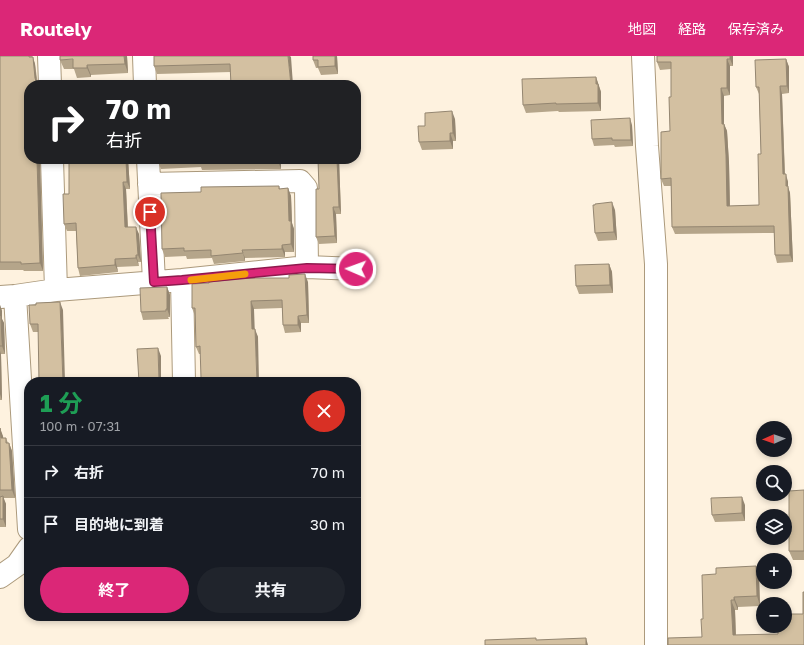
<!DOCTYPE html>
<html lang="ja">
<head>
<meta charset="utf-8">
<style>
	body { margin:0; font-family:"Golos Text","Noto Sans JP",sans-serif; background:#20242c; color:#f1f3f6; height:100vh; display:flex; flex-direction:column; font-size:15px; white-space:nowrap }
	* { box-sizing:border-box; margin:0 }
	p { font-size:13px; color:#9ea1a6 }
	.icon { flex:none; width:22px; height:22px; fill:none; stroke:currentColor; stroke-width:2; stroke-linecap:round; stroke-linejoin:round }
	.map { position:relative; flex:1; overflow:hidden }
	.panel { position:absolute; left:24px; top:321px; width:337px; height:244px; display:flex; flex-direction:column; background:#171b24; border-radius:16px; box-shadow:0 2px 6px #0003 }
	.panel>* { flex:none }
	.banner { position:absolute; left:24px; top:24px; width:337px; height:84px; border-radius:16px; box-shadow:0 2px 6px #0003; background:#202124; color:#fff; overflow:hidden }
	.needle { width:26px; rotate:268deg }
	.buttons { position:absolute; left:756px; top:365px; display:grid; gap:8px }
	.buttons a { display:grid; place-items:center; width:36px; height:36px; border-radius:50%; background:#171b24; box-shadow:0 2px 6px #0003; font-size:20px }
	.pin { position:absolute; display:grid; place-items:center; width:34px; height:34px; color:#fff; margin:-17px; border:2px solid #fff; border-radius:50%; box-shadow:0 1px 4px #0007 }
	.me { position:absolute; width:44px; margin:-22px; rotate:272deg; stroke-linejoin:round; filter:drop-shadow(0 0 3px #0008) }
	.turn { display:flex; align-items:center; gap:14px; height:84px; padding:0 16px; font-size:18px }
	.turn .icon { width:52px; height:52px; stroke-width:2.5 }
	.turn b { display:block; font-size:28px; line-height:34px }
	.round { display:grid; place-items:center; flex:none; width:42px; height:42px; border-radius:21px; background:#20242c }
	.head { display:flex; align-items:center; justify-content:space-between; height:68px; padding:0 16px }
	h1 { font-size:24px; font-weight:700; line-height:30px; color:#1e9e55 }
	.primary-button { display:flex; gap:8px; margin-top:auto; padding:8px 16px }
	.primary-button a { flex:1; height:46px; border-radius:24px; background:#db2777; color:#fff; font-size:16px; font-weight:700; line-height:46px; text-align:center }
	.primary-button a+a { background:#20242c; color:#f1f3f6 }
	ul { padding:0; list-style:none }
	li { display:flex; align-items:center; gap:12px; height:52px; padding:0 16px; border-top:1px solid #363941 }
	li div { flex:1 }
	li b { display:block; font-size:15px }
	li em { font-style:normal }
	header { display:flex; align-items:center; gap:24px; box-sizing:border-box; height:56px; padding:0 20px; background:#db2777; color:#fff }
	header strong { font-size:19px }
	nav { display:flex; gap:22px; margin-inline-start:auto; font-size:14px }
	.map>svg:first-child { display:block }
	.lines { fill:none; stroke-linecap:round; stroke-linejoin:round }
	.minor-casing { stroke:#ac9a7c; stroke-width:24 }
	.minor { stroke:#fff; stroke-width:22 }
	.wall { fill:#b5a58a }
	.shaded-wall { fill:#948671 }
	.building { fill:#d3c0a1; stroke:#948671 }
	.route-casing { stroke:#8e194d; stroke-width:10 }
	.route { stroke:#db2777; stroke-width:7 }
	.slow { stroke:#f59e0b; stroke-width:7 }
</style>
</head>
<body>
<header>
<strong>Routely</strong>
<nav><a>地図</a><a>経路</a><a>保存済み</a></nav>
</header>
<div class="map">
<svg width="804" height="589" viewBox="0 0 804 589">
	<rect width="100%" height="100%" fill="#fef2df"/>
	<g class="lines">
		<g class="minor-casing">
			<path id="minor" d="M49 0 50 29
				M144 0 145 29
				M643 0 647 90 656 208V589
				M52 103 56 234
				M148 103 154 226
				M149 128 300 125 306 132 307 211
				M182 224 184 326
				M15 240 29 473
				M0 241 15 240 56 234 182 224 307 211 356 213
				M0 521 17 509 29 492"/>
		</g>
		<use href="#minor" class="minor"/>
	</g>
	<path class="wall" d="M0 0H32L35 8 38 29 29 103H40L43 215H24L23 214H0Z
		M127 0 128 17 91 19V21L77 22 74 13H64L60 4Z
		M313 0H337L338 18 321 19 318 12H316L313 4Z
		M657 0H733V10H730V39L724 40V68L727 75 729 107 730 150 759 149 761 98 759 38 756 31 786 3 789 11V37L782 38 785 118 788 126V131L790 137 793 206 777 207 775 199 774 177 675 178 672 171 671 130H664L661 123 670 75 671 41V13L660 14 657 6Z
		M291 1 231 16 157 18 154 10Z
		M596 21 601 36V55L559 56 558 55 526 57 523 49Z
		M455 63 456 85H453V93L422 94 419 86 425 70Z
		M632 69 633 90 615 91 614 89 594 90 592 83Z
		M69 103H128L130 133H126L128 171 139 178 141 206H138L139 210 117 211 118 216 80 220 78 212 76 175H67L64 168 69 138Z
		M158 103H307L287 104V106H281V113L202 114 201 111 161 113 158 106Z
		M339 103 341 158H336L337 187 319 188 316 181 319 133Z
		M279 130 280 133 288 132 291 140 292 167 294 173V196H285V201L245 202V205L214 208 212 202 187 203 186 200 165 201 162 193 201 136Z
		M615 154 617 184 598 185 595 177Z
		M609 208 612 216 613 237 579 238 576 230Z
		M308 226 309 267H301V276L285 277 283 269 282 252 254 253V273L258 281 201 322V298H199L196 291 195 260 192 252Z
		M167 231 170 239V261H168L169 263 143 264 141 256Z
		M0 249 2 255V263L4 267 5 298H1L2 344H0Z
		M63 254 38 276H33L30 268Z
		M0 372 3 382H6L8 387H9L12 395 15 442H3L6 448V471H0Z
		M804 434V504H793L789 495Z
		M745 449V465L715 466 712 459Z
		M759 520 760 550 738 551V554H735L736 579 804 589 702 581 703 563Z"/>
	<path class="shaded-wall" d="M124 0H127L128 17 125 8Z
		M288 0H290L291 1 293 29H291Z
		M335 0H337L338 18 335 10Z
		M730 0H733V10L730 3Z
		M33 1 35 8 37 29 35 22Z
		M727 3 730 10V39L727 32Z
		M786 3 789 11V37L787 30Z
		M87 9 91 19V21L87 12Z
		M596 21 601 36V55L598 47Z
		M780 30 782 38 785 126 783 118Z
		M721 32 724 40V68L727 75 729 107 730 158 727 150 722 68Z
		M452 55 455 63 456 85 453 77Z
		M630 62 632 69 633 90 631 84Z
		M450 77 453 85V93L450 85Z
		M37 103H40L43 215 40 207Z
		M126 103H128L130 133 127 126Z
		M278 103H280L281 106V113L278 105Z
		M337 103H339L341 158 339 151Z
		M786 118 788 126V131L790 137 793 206 790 199Z
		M123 126 126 133 128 178 125 171Z
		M288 132 291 140 292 167 294 173V196L291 188 289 165Z
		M612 146 615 154 617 184 614 176Z
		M333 151 336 158 337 187 335 180Z
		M136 171 139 178 141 206 138 199Z
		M282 189 285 196V201L282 193Z
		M242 194 245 202V205L243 197Z
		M136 199 138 206 139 210 136 202Z
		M115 203 117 211 118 216 115 209Z
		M609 208 612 216 613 237 610 229Z
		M305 218 308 226 309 267 307 259Z
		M167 231 170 239V261L167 253Z
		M251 245 254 253 255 281 252 273Z
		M60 246 63 254 65 326H63Z
		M0 249 2 255V263L4 267 5 298 2 290 0 260Z
		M298 260 301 267V276L298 269Z
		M255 273 258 281 259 326H257Z
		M158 292 161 300V326H159Z
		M0 295 1 298 2 344 0 338Z
		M0 372 3 380 4 390 1 382Z
		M9 387 12 395 15 442 12 434Z
		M3 440 6 448V471L3 463Z
		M742 441 745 449V465L742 457Z
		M756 510 759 520 760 550 757 540Z
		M734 541 738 551V554L734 544Z
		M731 544 735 554 736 589 733 579Z
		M586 582 588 589H586Z"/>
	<path class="building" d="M0 0H29V1H33L35 22 37 28 38 29H29V103H37L40 207 21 208V206H0Z
		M60 0H124L125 8 87 9V12H73V3L60 4Z
		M154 0H288L291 29H231L230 8 154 10Z
		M313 0H335V10L318 11V4H313Z
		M657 0H730V3H727V32H721L722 68H724L726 99 727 150 759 149 758 98H761L759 31H756L755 4 786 3 787 30H780L783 118H786V130H788L790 199H775L774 170 672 171 671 122 661 123V76L670 75 669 41H671V6H657Z
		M596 21V28H598V47L556 48V47L523 49 522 23Z
		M452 55 453 77H450V85L419 86 418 70H425V57Z
		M630 62 631 84H612V82L592 83 591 64Z
		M69 103H126L127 126H123L125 171H136L138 199H136V202L115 203V209L78 212 76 167 64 168 63 138H69Z
		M158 103H278V105L200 107 199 104 158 106Z
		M318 103H337L339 151H333L335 180 316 181V133H319Z
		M279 130V133L288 132 289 165H291V188L282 189V193L242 194 243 197 211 200V194L184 195V192L162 193 161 137 201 136V131Z
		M612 146 614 176 595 177 593 149H595V148Z
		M609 208 610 229 576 230 575 209Z
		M305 218 307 259 298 260V269H283L282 244 251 245 252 273H255L257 326H191L193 323 201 322 200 290 196 291 195 252H192V228L209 227V226L244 222H289V219Z
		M167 231V253H166V255L141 256 140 232Z
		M60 246 63 326H39L38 268H30L29 249H36V247Z
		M1 259 2 290H0V260Z
		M158 292 159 326H139L137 293Z
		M0 372 1 382H6V387H9L12 434H0Z
		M804 434V495H789V435Z
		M3 440V463H0V441Z
		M742 441V457L712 459 711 442Z
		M756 510 757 540 734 541V544H731L733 579 778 578V570H785V558H803V536H804V589H668V582L702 581 701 563H703L702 519 716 518V512Z
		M536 582V584L586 582V589H485V584Z"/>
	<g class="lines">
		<g class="route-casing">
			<path id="route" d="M150 156 154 226 182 224 307 212 356 213"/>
		</g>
		<use href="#route" class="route"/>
		<path class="slow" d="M191 224 245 218"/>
	</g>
</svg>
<div class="buttons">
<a><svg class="needle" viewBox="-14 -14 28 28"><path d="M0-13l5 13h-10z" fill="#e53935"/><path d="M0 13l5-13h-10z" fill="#9ea1a6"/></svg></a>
<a><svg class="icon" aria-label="search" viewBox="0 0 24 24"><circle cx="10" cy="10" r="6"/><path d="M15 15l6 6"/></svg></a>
<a><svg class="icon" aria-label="layers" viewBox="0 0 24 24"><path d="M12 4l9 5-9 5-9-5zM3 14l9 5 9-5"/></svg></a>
<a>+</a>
<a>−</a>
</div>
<div class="pin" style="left:150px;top:156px;background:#d93025"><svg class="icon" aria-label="arrive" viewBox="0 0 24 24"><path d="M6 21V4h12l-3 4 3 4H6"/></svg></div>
<svg class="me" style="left:356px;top:213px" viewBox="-20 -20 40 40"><circle r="17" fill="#db2777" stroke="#fff" stroke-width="3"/><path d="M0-11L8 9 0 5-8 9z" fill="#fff"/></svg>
<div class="banner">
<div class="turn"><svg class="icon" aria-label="right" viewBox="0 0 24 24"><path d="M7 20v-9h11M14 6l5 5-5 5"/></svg><div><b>70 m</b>右折</div></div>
</div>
<section class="panel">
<div class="head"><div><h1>1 分</h1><p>100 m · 07:31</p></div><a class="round" style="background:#d93025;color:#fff"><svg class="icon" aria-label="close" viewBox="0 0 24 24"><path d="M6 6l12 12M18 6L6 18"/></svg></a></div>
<ul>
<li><svg class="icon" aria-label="right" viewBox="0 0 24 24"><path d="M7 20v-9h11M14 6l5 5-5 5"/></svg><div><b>右折</b></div><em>70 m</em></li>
<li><svg class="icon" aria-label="arrive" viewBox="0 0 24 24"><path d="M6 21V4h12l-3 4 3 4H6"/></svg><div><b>目的地に到着</b></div><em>30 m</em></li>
</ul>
<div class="primary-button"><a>終了</a><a>共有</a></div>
</section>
</div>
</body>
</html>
